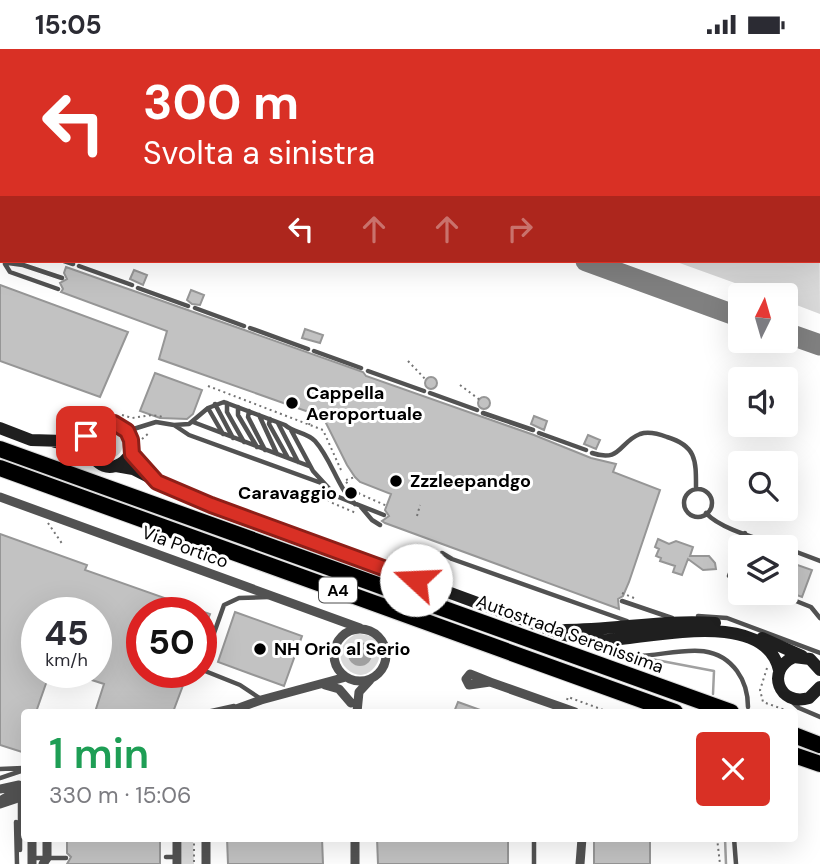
<!DOCTYPE html>
<html lang="it">
<head>
<meta charset="utf-8">
<style>
	body { margin:0; font-family:"DM Sans",sans-serif; background:#f7f7f7; color:#2b2b33; height:100vh; display:flex; flex-direction:column; font-size:26px; white-space:nowrap }
	* { box-sizing:border-box; margin:0 }
	p { font-size:23px; color:#7c7c81 }
	.icon { flex:none; width:38px; height:38px; fill:none; stroke:currentColor; stroke-width:2; stroke-linecap:round; stroke-linejoin:round }
	.map { position:relative; flex:1; overflow:hidden }
	.panel { position:absolute; left:21px; top:660px; width:777px; height:133px; display:flex; flex-direction:column; background:#fff; border-radius:7px; box-shadow:0 7px 28px #0002 }
	.panel>* { flex:none }
	.guide { position:absolute; left:0px; top:0px; width:821px; height:214px; box-shadow:0 7px 28px #0002; background:#d93025; color:#fff; overflow:hidden }
	.needle { width:46px; rotate:5deg }
	.fabs { position:absolute; left:728px; top:234px; display:grid; gap:14px }
	.fabs a { display:grid; place-items:center; width:70px; height:70px; border-radius:7px; background:#fff; box-shadow:0 7px 28px #0002; font-size:35px }
	.speed { position:absolute; left:21px; top:548px; display:flex; gap:14px; font-size:35px; font-weight:700; text-align:center }
	.speed>* { display:grid; place-content:center; width:91px; height:91px; border-radius:50%; background:#fff; box-shadow:0 7px 28px #0002; line-height:1 }
	.speed small { font-size:18px; font-weight:400 }
	.speed .limit { border:10px solid #d22; background:#fff; color:#111 }
	.pin { position:absolute; display:grid; place-items:center; width:60px; height:60px; color:#fff; margin:-30px; border-radius:14px; box-shadow:0 4px 10px #0006 }
	.me { position:absolute; width:77px; margin:-38px; rotate:290deg; stroke-linejoin:round; filter:drop-shadow(0 0 5px #0008) }
	.turn { display:flex; align-items:center; gap:24px; height:147px; padding:0 28px; font-size:32px }
	.turn .icon { width:91px; height:91px; stroke-width:2.5 }
	.turn b { display:block; font-size:49px; line-height:60px }
	.lanes { display:flex; align-items:center; height:66px; padding:0 28px; background:#0003; justify-content:center; gap:35px; direction:ltr }
	.lanes .off { opacity:.35 }
	.round { display:grid; place-items:center; flex:none; width:74px; height:74px; border-radius:7px; background:#f7f7f7 }
	.summary { display:flex; align-items:center; justify-content:space-between; height:119px; padding:0 28px }
	h1 { font-size:42px; font-weight:600; line-height:52px; color:#1e9e55 }
	.status { display:flex; justify-content:space-between; align-items:center; height:49px; padding:0 35px; background:#fff; direction:ltr }
	.status svg { height:19px; fill:currentColor }
	.map>svg:first-child { display:block }
	.green { fill:#d9d9d9 }
	.water { fill:#a0a0a0 }
	.lines { fill:none; stroke-linecap:round; stroke-linejoin:round }
	.stream { stroke:#a0a0a0; stroke-width:2.5 }
	.taxiway { stroke:#808080; stroke-width:21 }
	.runway { stroke:#808080; stroke-width:52 }
	.building { fill:#c2c2c2; stroke:#969696; stroke-width:2 }
	.highway-casing { stroke:#dbdbdb; stroke-width:18 }
	.path { stroke:#747474; stroke-width:2; stroke-dasharray:2 3.5; stroke-linecap:butt }
	.lane { stroke:#525252; stroke-width:4.5 }
	.street { stroke:#525252; stroke-width:9 }
	.secondary { stroke:#1f1f1f; stroke-width:12 }
	.highway { stroke:#000; stroke-width:16 }
	.route-casing { stroke:#8d1f18; stroke-width:18 }
	.route { stroke:#d93025; stroke-width:12 }
	.poi-dot { fill:#000; stroke:#fff; stroke-width:2.5 }
	.labels { text-anchor:middle; stroke-width:6; stroke-linejoin:round; paint-order:stroke }
	.shield { fill:#fff; stroke:#4c4c4c; stroke-width:2 }
	.shield-label { font-size:16px; font-weight:bold; fill:#000 }
	.poi-label { font-size:18px; font-weight:bold; fill:#000; stroke:#fff; text-anchor:start }
	.street-label { font-size:18px; fill:#000; stroke:#fff }
</style>
</head>
<body>
<div class="status"><b>15:05</b><svg viewBox="0 0 49 12"><path d="M0 12V9h3v3zM5 12V6h3v6zM10 12V3h3v9zM15 12V0h3v12zM26 1h20v11H26zM47 4h2v5h-2z"/></svg></div>
<div class="map">
<svg width="820" height="815" viewBox="0 0 820 815">
	<rect width="100%" height="100%" fill="#fff"/>
	<path class="green" d="M84 0H431L89 2Z
		M819 109 820 265 786 252V247H771L674 212H819Z
		M95 395a14 14 0 1 1 28 0a14 14 0 1 1-28 0Z
		M356 585C400 583 375 645 347 620 334 608 342 591 356 585Z
		M182 789H193L194 815H182Z"/>
	<path class="water" d="M348 605a12 12 0 1 1 24 0a12 12 0 1 1-24 0Z"/>
	<g class="lines">
		<path class="stream" d="M651 610 714 622 713 645
			M725 789 726 815"/>
		<path class="taxiway" d="M0 0 4 2
			M528 0 530 2
			M622 0 628 2
			M469 2 470 0
			M495 2 500 0
			M601 2 606 0
			M586 212 740 268
			M786 284 820 296"/>
		<path class="runway" d="M623 0 628 2
			M819 70 820 71"/>
	</g>
	<path class="building" d="M66 218 363 323 366 327 534 386 591 409 616 415 613 423 660 441 629 533 623 547 618 550 619 560 385 474 382 472 389 467 385 461 391 445 360 433 355 428 347 416 323 368 159 310 167 282 61 243 63 240 60 234 67 230 64 224Z
		M134 221 147 226 143 236 130 230Z
		M0 236 128 283 100 348 0 312Z
		M191 241 204 246 200 256 192 255 187 251Z
		M305 280 323 286 320 294 302 289Z
		M155 324 202 341 193 365 187 370 160 369 140 362Z
		M425 334a6 6 0 1 1 12 0a6 6 0 1 1-12 0Z
		M478 354a6 6 0 1 1 12 0a6 6 0 1 1-12 0Z
		M534 367 547 372 544 381 531 375Z
		M588 386 600 391 596 400 584 395Z
		M0 485 87 516 85 521 210 565 202 586 201 564H142V623H188L173 663H95L104 635 70 624 96 623V564H37V623H50L36 663H24V695L22 703 0 696Z
		M658 490 669 495 676 492 693 498 690 507H709L715 514 716 520 703 521 688 510 682 526 673 523 675 517 660 512 661 509 656 507 659 500 655 498Z
		M786 512 812 521 802 548 786 542Z
		M235 563 302 587 284 637 218 613Z
		M458 653 483 662V663H454Z
		M67 789H160V815H67L71 808 67 804Z
		M227 789H322L323 815H228Z
		M377 789H508V815H378Z
		M594 789H650V815H594Z"/>
	<g class="lines">
		<g class="highway-casing">
			<path id="highway" d="M0 400 731 663
				M0 419 675 663
				M794 686 820 696
				M794 706 820 715"/>
		</g>
		<path class="path" d="M408 312 427 332
			M460 336 480 351
			M208 337 323 381 341 421
			M122 366 132 369 152 366 164 368
			M309 376 313 364
			M72 383 84 375
			M142 390 150 383
			M140 406 147 415
			M346 431 355 428
			M346 433 360 445 387 457
			M316 439 330 453 356 464
			M417 467 420 456
			M48 474 63 496
			M622 544 634 549
			M767 619 760 641 763 653 791 663
			M567 651 568 648 609 663
			M194 789V815
			M717 789 720 815"/>
		<path class="lane" d="M0 191H2
			M64 212 73 215
			M8 214 23 216 62 229
			M5 215 10 223 58 240
			M79 217 132 236
			M138 239 188 257
			M195 259 244 277
			M250 279 308 300
			M314 302 361 319
			M368 322 424 342
			M430 344 477 361
			M227 354V363L244 393
			M215 355 233 389
			M238 358V366L257 398
			M208 359 223 385
			M249 362 248 368 265 401
			M483 364 533 381
			M259 366 277 405
			M270 370 269 375 288 409
			M193 373 309 417
			M278 374 298 413
			M174 376 189 386 324 435
			M291 381 313 422 336 447 384 466
			M127 382 156 373 174 376 189 375 208 359 224 353 285 376C294 384 307 383 315 392 332 411 337 438 355 455
			M539 384 586 401
			M592 404C621 414 619 393 640 385 649 382 659 385 667 388 697 397 696 412 696 440
			M684 454a14 14 0 1 1 28 0a14 14 0 1 1-28 0Z
			M361 458 372 471 380 476
			M706 464C721 481 764 491 785 499
			M786 499 820 512
			M442 504 452 510 627 572
			M740 531 729 527 745 484
			M776 544 811 558 820 569
			M622 552 672 569
			M698 567 727 569 820 604
			M597 596C608 601 616 606 628 607 665 610 710 585 737 622 745 633 748 644 748 658
			M261 650 240 636 205 622 203 615 224 556 239 549 268 548
			M789 650 799 659 820 668
			M207 663 234 657
			M0 720 23 719
			M0 729 24 721
			M20 750V801
			M16 773 17 815
			M734 789 736 815
			M166 808H176
			M33 809H66
			M534 815V789"/>
		<path class="street" d="M0 448 360 579
			M334 606a26 26 0 1 1 52 0a26 26 0 1 1-52 0Z
			M470 625 490 633 469 636 466 630Z
			M490 633 575 663
			M325 636 339 640 351 654
			M228 663 261 651 346 628
			M357 663 359 643 370 631
			M0 740 19 736
			M0 752 24 738
			M0 755 24 747
			M177 789V815
			M206 789V815
			M355 789V815
			M32 815V789
			M43 815 47 809V789
			M580 815 582 789"/>
		<path class="secondary" d="M0 379 31 391 64 392
			M55 393C64 395 75 395 82 400 95 408 102 425 120 415 145 401 126 363 96 377L87 391 90 407
			M116 417 133 420 182 445 211 456 565 586C579 590 593 592 608 591 652 589 765 559 779 621
			M565 581C615 581 665 570 715 574
			M762 589 802 607
			M820 621 810 610 794 608C765 621 779 658 809 649L820 638"/>
		<use href="#highway" class="highway"/>
	</g>
	<g class="lines">
		<g class="route-casing">
			<path id="route" d="M86 387 102 374H114L127 382 131 391 132 405 157 433 211 456 416 531"/>
		</g>
		<use href="#route" class="route"/>
	</g>
	<g class="poi-dot">
		<circle cx="292" cy="354" r="7"/>
		<circle cx="396" cy="432" r="7"/>
		<circle cx="351" cy="444" r="7"/>
		<circle cx="260" cy="600" r="7"/>
	</g>
	<g class="labels">
		<rect class="shield" x="319" y="528.5" width="38" height="25" rx="5"/>
		<g class="shield-label">
			<text x="338" y="547">A4</text>
		</g>
		<g class="poi-label">
			<text x="306" y="350">Cappella<tspan x="306" dy="21">Aeroportuale</tspan></text>
			<text x="410" y="438">Zzzleepandgo</text>
			<text x="337" y="450" text-anchor="end">Caravaggio</text>
			<text x="274" y="606">NH Orio al Serio</text>
		</g>
		<g class="street-label">
			<text transform="translate(185 498) rotate(20)" y="6">Via Portico</text>
			<text transform="translate(570 585) rotate(20)" y="6">Autostrada Serenissima</text>
		</g>
	</g>
</svg>
<div class="fabs">
<a><svg class="needle" viewBox="-14 -14 28 28"><path d="M0-13l5 13h-10z" fill="#e53935"/><path d="M0 13l5-13h-10z" fill="#7c7c81"/></svg></a>
<a><svg class="icon" aria-label="sound" viewBox="0 0 24 24"><path d="M4 9h4l5-4v14l-5-4H4zM17 9q2 3 0 6"/></svg></a>
<a><svg class="icon" aria-label="search" viewBox="0 0 24 24"><circle cx="10" cy="10" r="6"/><path d="M15 15l6 6"/></svg></a>
<a><svg class="icon" aria-label="layers" viewBox="0 0 24 24"><path d="M12 4l9 5-9 5-9-5zM3 14l9 5 9-5"/></svg></a>
</div>
<div class="speed"><div>45<small>km/h</small></div><div class="limit">50</div></div>
<div class="pin" style="left:86px;top:387px;background:#d93025"><svg class="icon" aria-label="arrive" viewBox="0 0 24 24"><path d="M6 21V4h12l-3 4 3 4H6"/></svg></div>
<svg class="me" style="left:416px;top:531px" viewBox="-20 -20 40 40"><circle r="19" fill="#fff"/><path d="M0-13L10 11 0 6-10 11z" fill="#d93025"/></svg>
<div class="guide">
<div class="turn"><svg class="icon" aria-label="left" viewBox="0 0 24 24"><path d="M17 20v-9H6M10 6l-5 5 5 5"/></svg><div><b>300 m</b>Svolta a sinistra</div></div>
<div class="lanes"><svg class="icon" aria-label="left" viewBox="0 0 24 24"><path d="M17 20v-9H6M10 6l-5 5 5 5"/></svg><svg class="icon off" aria-label="ahead" viewBox="0 0 24 24"><path d="M12 20V5M6 11l6-6 6 6"/></svg><svg class="icon off" aria-label="ahead" viewBox="0 0 24 24"><path d="M12 20V5M6 11l6-6 6 6"/></svg><svg class="icon off" aria-label="right" viewBox="0 0 24 24"><path d="M7 20v-9h11M14 6l5 5-5 5"/></svg></div>
</div>
<section class="panel">
<div class="summary"><div><h1>1 min</h1><p>330 m · 15:06</p></div><a class="round" style="background:#d93025;color:#fff"><svg class="icon" aria-label="close" viewBox="0 0 24 24"><path d="M6 6l12 12M18 6L6 18"/></svg></a></div>
</section>
</div>
</body>
</html>
